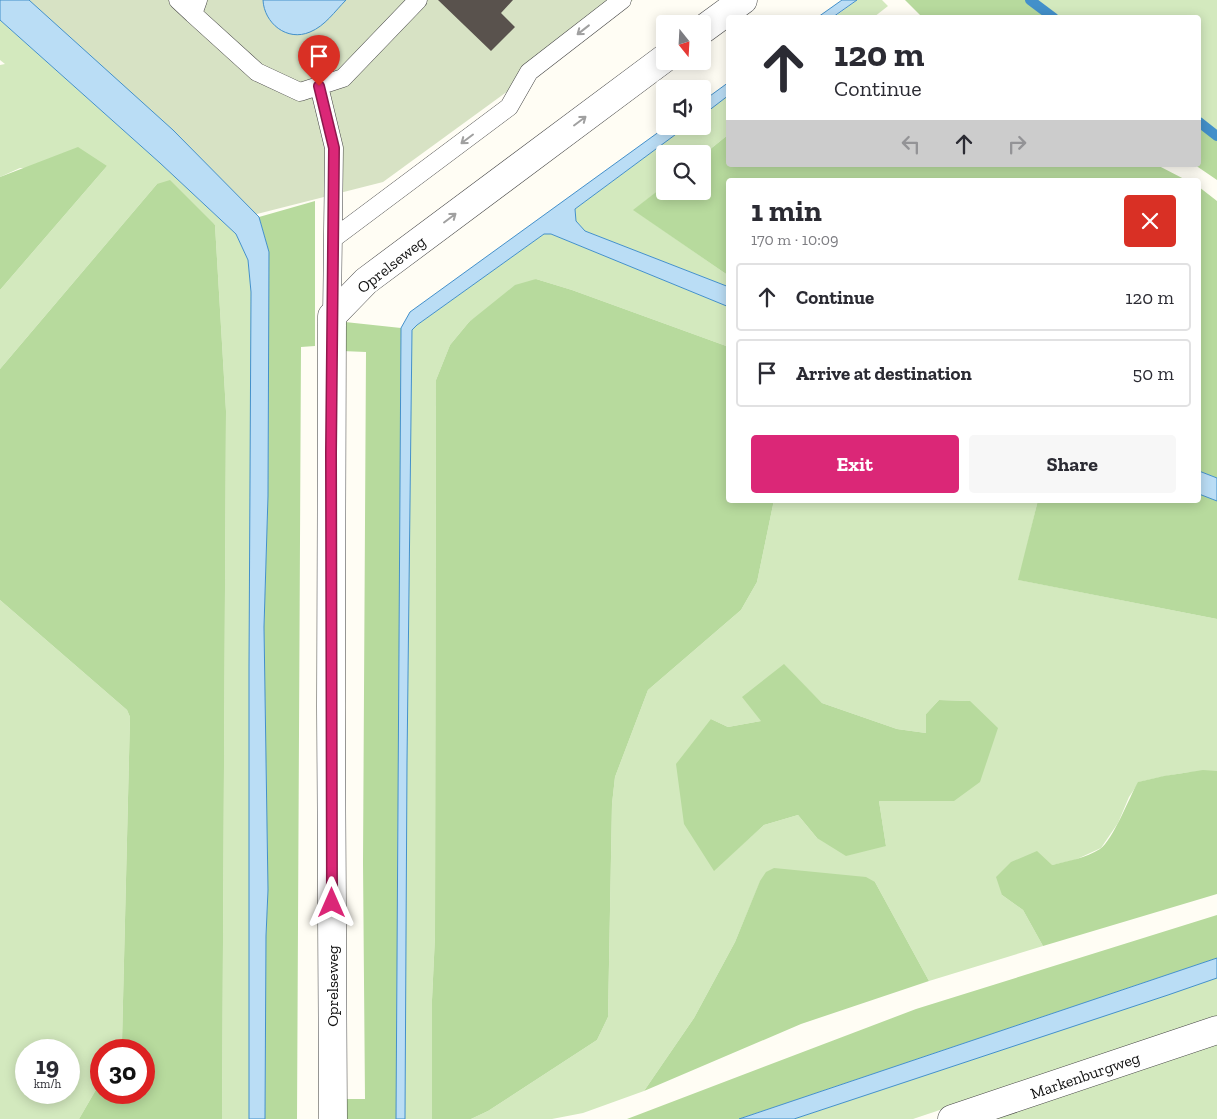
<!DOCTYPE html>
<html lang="en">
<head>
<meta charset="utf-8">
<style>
	body { margin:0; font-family:"Zilla Slab",serif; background:#f7f7f7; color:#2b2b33; height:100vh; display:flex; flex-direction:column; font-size:19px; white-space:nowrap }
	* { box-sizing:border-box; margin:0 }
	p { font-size:16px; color:#7c7c81 }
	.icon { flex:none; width:28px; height:28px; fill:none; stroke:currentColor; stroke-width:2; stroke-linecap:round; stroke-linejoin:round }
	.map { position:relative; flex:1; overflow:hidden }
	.drawer { position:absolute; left:726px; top:178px; width:475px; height:325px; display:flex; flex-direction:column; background:#fff; border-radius:5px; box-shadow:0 2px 12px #0003 }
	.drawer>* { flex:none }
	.hud { position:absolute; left:726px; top:15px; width:475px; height:152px; border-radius:5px; box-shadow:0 2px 12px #0003; background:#fff; color:#2b2b33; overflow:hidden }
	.needle { width:32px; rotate:162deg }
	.fabs { position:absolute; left:656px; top:15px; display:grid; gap:10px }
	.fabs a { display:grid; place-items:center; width:55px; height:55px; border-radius:5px; background:#fff; box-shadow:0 2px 12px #0003; font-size:25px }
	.speed { position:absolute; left:15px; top:1039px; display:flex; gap:10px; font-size:25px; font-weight:700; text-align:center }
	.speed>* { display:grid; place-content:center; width:65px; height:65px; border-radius:50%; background:#fff; box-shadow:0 2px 12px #0003; line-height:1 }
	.speed small { font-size:12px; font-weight:400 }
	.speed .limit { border:8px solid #d22; background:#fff; color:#111 }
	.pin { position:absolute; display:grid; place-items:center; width:42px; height:42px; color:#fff; margin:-51px -21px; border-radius:50% 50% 50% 0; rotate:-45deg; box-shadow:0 0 5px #0007 }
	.pin .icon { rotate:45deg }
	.me { position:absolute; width:55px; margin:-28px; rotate:0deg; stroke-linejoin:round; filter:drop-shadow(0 0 4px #0008) }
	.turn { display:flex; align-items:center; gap:18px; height:105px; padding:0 25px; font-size:22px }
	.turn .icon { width:65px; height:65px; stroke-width:2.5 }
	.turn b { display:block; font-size:35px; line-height:42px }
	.lanes { display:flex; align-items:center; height:48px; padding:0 25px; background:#0003; justify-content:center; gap:25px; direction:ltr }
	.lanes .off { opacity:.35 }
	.round { display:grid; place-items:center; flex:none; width:52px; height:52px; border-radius:5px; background:#f7f7f7 }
	.overview { display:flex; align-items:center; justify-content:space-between; height:85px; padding:0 25px }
	h1 { font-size:30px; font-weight:700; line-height:38px }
	.primary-button { display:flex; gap:10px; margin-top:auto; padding:10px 25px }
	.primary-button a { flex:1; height:58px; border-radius:5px; background:#db2777; color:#fff; font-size:20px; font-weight:700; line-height:58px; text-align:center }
	.primary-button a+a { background:#f7f7f7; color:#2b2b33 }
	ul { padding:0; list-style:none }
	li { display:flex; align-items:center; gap:15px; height:68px; margin:0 10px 8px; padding:0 15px; border:2px solid #e1e1e2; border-radius:5px }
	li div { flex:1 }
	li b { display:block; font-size:19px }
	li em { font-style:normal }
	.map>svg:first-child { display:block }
	.green { fill:#d3e9be; fill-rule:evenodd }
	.forest { fill:#b7da9d }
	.cemetery { fill:#d7e2c4 }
	.water { fill:#baddf5; stroke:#4390ca }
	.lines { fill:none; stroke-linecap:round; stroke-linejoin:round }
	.stream { stroke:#4390ca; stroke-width:10 }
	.building { fill:#59524d }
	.service-casing { stroke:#444; stroke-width:19 }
	.minor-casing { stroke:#444; stroke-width:29 }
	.service { stroke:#fff; stroke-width:18 }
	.minor { stroke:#fff; stroke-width:28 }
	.oneway { stroke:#a0a0a0 }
	.route-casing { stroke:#8e194d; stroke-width:12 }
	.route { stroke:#db2777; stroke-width:9 }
	.labels { text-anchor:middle; stroke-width:5; stroke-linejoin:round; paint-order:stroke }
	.street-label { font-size:16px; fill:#111; stroke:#fff }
</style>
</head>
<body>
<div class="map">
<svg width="1217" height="1119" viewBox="0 0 1217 1119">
	<rect width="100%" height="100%" fill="#fffdf4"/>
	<path class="green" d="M857 0H882L888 6 874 17 833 18Z
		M1030 0H1217V136L1199 122V18L1054 17Z
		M0 20 160 163 236 234 248 260 251 292 249 667V1119H222L226 411 215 225 157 184 0 369V290L107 166 20 168 0 177V65L5 64 0 60Z
		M729 95V134L703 155 665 154V185L634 210 729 276V287L585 231 576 221 575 209 687 126H702L703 115Z
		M544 234H551L729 307V347L572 290 536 279 469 322 450 345 436 380 435 936 432 1000V1119H405L407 763 412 330 417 325Z
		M774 500H1038L1019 580 1217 619V771C1190 770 1164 776 1139 782L1129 797 1118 823 1101 848 1075 860 1052 865 1002 895 1023 910 1043 946 929 981 875 882H760L735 942 694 1018 644 1091 583 1113 552 1119H471L488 1111 597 1040 608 1017 612 804 615 777 648 690 741 610 757 582ZM784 665 822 703 897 729 926 733V714L939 700 970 701 954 801H879L886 846 817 838 798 815 764 825 714 870 711 719 728 727 761 721Z
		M0 600 127 710 130 717 122 1042 119 1050H101V1081L79 1119H0ZM26 1050H69V1092H26Z
		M1217 978V1017L913 1119H794Z
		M1217 1043V1119H995Z"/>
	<path class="forest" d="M905 0H1030L1054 17H922Z
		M1199 122 1217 136V180L1195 165H1199Z
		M729 134V165H1157L1186 180H729V276L633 210 665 185V191H702L703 155Z
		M78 147 107 166 0 290V177Z
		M170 180 215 225 226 411 222 1119H79L101 1081V1092H144V1050H119L122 1042 130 717 127 710 0 600V369L157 184Z
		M1199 187 1217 201V478L1199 471Z
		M315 201V346L301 347 297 1119H265L266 936 268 890 264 627 268 496 269 252 259 217Z
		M536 279 572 290 729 347V500H774L757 582 741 610 648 690 615 777 612 804 608 1017 597 1040 488 1111 471 1119H432V1000L435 936 436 380 450 345 469 322 515 285Z
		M345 322 401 328 396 1119H343L340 1099H365L363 863 366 352 342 351Z
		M1199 494 1217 501V619L1018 580 1038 500H1199Z
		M784 664 822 703 897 729 926 733V714L939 700 970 701 998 728 980 782 954 801H879L886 846 846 856 817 838 798 815 764 825 714 871 684 824 676 764 711 719 728 727 761 721 742 697Z
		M1203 770 1217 771V894L1043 946 1023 910 1002 895 996 877 1011 862 1037 851 1052 865C1068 861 1086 858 1100 849 1113 840 1129 798 1138 782L1164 776Z
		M774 868 866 877 875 882 929 981 801 1024 644 1091 694 1018 735 942 760 881 766 872Z
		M1217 915V958L739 1119H627L916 1009Z"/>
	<path class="cemetery" d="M8 0H633L383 182 249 216Z"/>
	<path class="water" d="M0 0H29L173 130 259 217 269 252 268 496 264 627 268 890 266 936 265 1119H249V667L251 292 248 260 236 234 160 163 0 20Z
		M263 0H346C335 11 325 26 310 32 287 42 264 23 263 0Z
		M842 0H857L833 17H818Z
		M729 82V95L703 115V101Z
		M667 126H687L575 209 576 221 585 231 729 287V307L551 234H544L417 325 412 330 407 763 405 1119H396L401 328 410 312Z
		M1199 471 1217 478V501L1199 494Z
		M1217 958V978L1168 995 794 1119H739Z"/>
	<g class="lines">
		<path class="stream" d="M1030 0 1054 18
			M1199 122 1217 136"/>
	</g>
	<path class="building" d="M438 0H513L501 13 515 27 491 51Z"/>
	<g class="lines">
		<g class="service-casing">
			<path id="service" d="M178 0 193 14
				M198 0 193 14 257 72 300 92 343 78 418 0
				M319 86 334 148 332 316
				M334 238 509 107 529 72 622 0"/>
		</g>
		<g class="minor-casing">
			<path id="minor" d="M702 30 743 0
				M333 1119 331 707 332 316 366 281 665 58
				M952 1119 1217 1030"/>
		</g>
		<use href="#service" class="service"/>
		<use href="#minor" class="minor"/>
	</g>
	<defs><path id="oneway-shaft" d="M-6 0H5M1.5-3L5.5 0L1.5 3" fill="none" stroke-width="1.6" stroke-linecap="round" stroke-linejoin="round" transform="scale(1.25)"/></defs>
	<g class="oneway">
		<use href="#oneway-shaft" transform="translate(583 30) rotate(142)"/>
		<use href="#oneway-shaft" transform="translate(580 121) rotate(-37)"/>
		<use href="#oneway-shaft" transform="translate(467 139) rotate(143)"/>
		<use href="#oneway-shaft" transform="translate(450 218) rotate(-37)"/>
	</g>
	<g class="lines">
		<g class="route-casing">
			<path id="route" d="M319 86 334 148 331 453 332 903"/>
		</g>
		<use href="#route" class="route"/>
	</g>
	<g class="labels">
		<g class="street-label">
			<text transform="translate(391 264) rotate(-38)" y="6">Oprelseweg</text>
			<text transform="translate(332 986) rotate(-90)" y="6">Oprelseweg</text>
			<text transform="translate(1085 1075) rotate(-19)" y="6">Markenburgweg</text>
		</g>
	</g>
</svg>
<div class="fabs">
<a><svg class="needle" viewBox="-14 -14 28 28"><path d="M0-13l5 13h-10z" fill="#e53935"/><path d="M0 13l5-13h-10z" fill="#7c7c81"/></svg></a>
<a><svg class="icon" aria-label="sound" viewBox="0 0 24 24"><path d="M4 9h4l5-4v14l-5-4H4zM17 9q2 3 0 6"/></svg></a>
<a><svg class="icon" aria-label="search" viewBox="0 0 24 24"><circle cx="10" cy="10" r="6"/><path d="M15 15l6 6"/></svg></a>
</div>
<div class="speed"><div>19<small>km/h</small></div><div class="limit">30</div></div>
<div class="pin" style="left:319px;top:86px;background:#d93025"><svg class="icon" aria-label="arrive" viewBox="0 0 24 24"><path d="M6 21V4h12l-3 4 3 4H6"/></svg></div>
<svg class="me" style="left:332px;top:903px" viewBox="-20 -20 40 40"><path d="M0-17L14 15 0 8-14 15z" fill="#db2777" stroke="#fff" stroke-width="4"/></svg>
<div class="hud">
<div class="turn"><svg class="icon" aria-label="ahead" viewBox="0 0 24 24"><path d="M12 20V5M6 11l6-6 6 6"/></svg><div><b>120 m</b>Continue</div></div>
<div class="lanes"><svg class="icon off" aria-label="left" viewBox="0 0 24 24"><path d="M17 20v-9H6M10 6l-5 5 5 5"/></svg><svg class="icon" aria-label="ahead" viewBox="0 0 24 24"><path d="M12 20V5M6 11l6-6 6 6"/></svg><svg class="icon off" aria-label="right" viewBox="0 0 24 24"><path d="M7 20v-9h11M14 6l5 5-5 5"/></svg></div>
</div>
<section class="drawer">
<div class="overview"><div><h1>1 min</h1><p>170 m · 10:09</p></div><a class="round" style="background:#d93025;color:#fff"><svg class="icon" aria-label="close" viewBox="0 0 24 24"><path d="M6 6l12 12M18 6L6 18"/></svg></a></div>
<ul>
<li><svg class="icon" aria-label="ahead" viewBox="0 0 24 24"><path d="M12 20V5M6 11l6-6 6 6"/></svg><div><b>Continue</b></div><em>120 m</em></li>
<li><svg class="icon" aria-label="arrive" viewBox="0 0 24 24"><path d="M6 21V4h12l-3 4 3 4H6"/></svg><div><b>Arrive at destination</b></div><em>50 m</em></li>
</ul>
<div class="primary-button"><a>Exit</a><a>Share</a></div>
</section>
</div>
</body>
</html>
